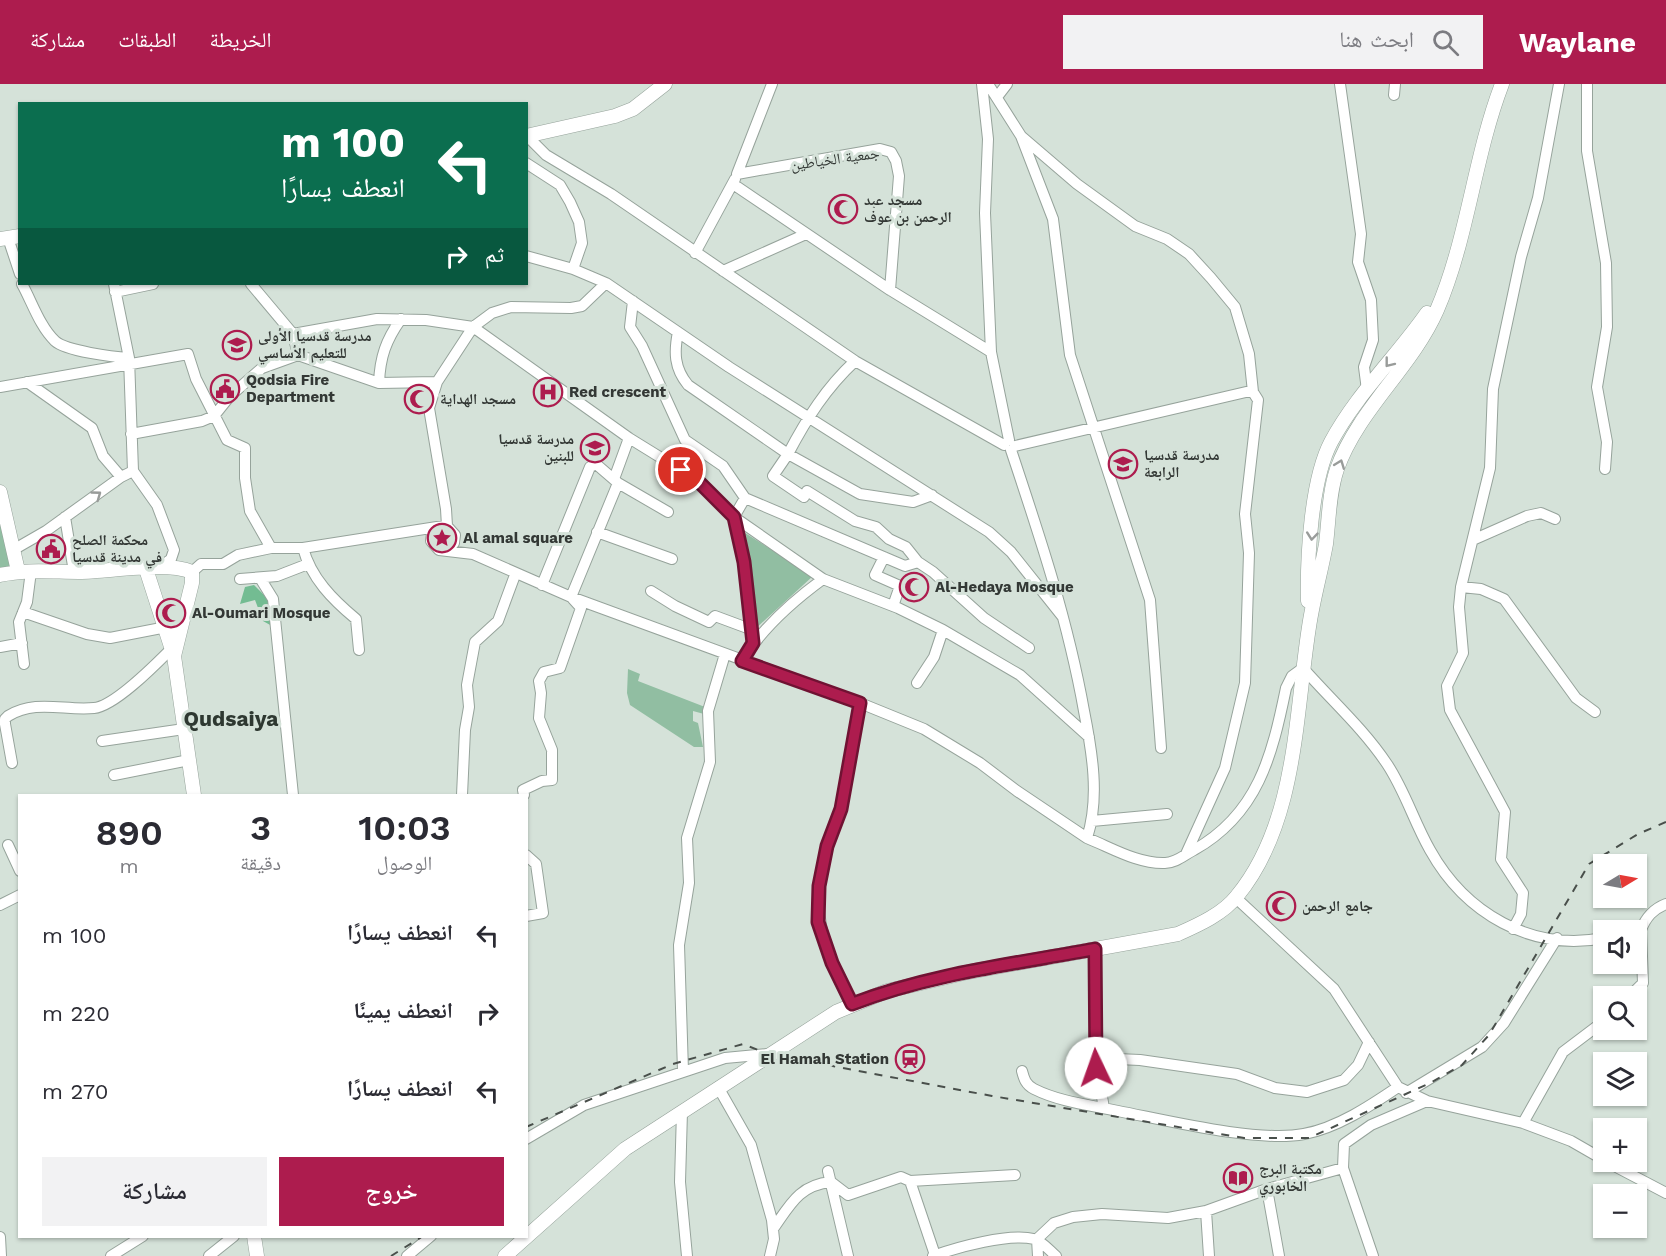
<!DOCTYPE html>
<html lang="ar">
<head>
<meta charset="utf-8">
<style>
	body { margin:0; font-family:"Work Sans","Noto Naskh Arabic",sans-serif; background:#f2f2f3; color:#2b2b33; direction:rtl; height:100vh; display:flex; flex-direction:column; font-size:22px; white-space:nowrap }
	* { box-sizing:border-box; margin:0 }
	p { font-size:20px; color:#7c7c81 }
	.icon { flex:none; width:33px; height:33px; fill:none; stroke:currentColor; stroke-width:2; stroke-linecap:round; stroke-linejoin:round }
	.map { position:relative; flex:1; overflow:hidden; direction:ltr }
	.side { position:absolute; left:18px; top:710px; width:510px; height:444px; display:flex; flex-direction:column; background:#fff; border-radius:0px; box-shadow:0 2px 4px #0004; direction:rtl }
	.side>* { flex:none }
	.guide { position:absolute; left:18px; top:18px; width:510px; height:183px; border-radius:0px; box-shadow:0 2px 4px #0004; direction:rtl; background:#0b6e4f; color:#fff; overflow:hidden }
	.needle { width:39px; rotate:80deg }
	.controls { position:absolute; left:1593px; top:770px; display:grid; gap:12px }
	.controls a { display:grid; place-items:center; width:54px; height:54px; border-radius:0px; background:#fff; box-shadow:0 2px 4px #0004; font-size:30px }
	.pin { position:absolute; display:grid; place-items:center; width:51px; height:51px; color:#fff; margin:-26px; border:3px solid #fff; border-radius:50%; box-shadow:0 2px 6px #0007 }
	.me { position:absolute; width:66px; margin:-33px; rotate:357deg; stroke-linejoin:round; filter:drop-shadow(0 0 4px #0008) }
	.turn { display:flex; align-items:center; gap:21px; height:126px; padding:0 24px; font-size:27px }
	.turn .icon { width:78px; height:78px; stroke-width:2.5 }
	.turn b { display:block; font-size:42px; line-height:51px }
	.then { display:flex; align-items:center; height:57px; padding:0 24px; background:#0003; gap:12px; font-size:22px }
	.eta { display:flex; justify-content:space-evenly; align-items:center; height:102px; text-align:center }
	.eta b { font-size:36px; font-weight:600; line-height:42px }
	.action { display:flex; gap:12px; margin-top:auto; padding:12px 24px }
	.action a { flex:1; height:69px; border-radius:0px; background:#ad1c4e; color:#fff; font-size:24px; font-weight:600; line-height:69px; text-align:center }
	.action a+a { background:#f2f2f3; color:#2b2b33 }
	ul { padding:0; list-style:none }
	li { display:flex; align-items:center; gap:18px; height:78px; padding:0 24px }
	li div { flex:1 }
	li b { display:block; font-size:22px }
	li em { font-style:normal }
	header { display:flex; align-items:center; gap:36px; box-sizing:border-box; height:84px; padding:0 30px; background:#ad1c4e; color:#fff }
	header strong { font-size:28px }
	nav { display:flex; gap:33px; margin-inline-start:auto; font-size:21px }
	.search { width:420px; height:54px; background:#f2f2f3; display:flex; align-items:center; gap:15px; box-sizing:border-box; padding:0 21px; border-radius:0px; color:#7c7c81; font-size:22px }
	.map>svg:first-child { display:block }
	.green { fill:#91bea2 }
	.forest { fill:#73bc92 }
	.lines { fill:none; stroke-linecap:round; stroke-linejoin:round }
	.minor-casing { stroke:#96a39b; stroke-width:12 }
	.major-casing { stroke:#96a39b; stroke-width:15 }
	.minor { stroke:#fff; stroke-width:10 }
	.major { stroke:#fff; stroke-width:14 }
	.rail { stroke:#494f4b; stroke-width:2; stroke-dasharray:8 8; stroke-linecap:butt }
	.oneway { stroke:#999c9a }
	.route-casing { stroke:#701233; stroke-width:15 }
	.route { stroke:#ad1c4e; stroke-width:10 }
	.labels { text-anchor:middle; stroke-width:6; stroke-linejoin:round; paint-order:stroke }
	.street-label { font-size:15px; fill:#333835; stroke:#d5e2d9 }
	.poi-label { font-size:15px; font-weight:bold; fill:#333835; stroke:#d5e2d9; text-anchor:start }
	.district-label { font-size:21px; font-weight:bold; fill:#2e3831; stroke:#d5e2d9 }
</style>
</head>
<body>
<header>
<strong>Waylane</strong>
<div class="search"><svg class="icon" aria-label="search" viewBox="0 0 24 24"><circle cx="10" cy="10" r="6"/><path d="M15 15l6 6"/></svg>ابحث هنا</div>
<nav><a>الخريطة</a><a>الطبقات</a><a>مشاركة</a></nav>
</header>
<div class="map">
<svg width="1666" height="1172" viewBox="0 0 1666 1172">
	<rect width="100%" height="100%" fill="#d5e2d9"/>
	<path class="green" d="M0 438 11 483 0 485Z
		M742 447 813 492 754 546Z
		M628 585 640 590 638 597 705 623 704 630 693 627V637L698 639 703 663H694L630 621 627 609Z"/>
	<path class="forest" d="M254 501 273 520 272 542 263 537 255 516 240 520 245 503Z"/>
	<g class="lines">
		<g class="minor-casing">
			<path id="minor" d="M772 0 737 90 880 65 891 68 896 77 899 92 890 206
				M982 0 988 55 985 129 991 268
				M988 0 1021 52 1077 100 1135 142 1167 155 1189 170 1211 194 1235 223 1249 270 1253 308
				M1340 0 1361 150 1358 178 1371 216 1373 256 1364 283 1367 306
				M1587 0V67L1606 179 1607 243 1597 303 1607 358 1605 385
				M1394 11 1395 0
				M997 13 1007 0
				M527 52 546 71 611 110 855 277 1004 361
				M1021 52 1053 135 1070 271 1150 516 1161 664
				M526 79 560 101 570 118 579 138 582 159 573 185
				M733 100 890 206 991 268 1009 356
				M8 154 20 190
				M695 169 735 95
				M526 172 573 185 606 199 729 283 989 448 1011 468 1062 532
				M723 187 806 150
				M22 200C32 218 40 243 55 257 66 267 113 273 129 274
				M114 200 129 274 133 387 157 421 174 466 171 475 159 484
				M251 200 293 250 298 271
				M115 208 153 200
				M633 217 630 243 642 262 685 356 723 382 745 414 734 433 744 478 753 559
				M678 248C674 268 674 284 688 301L788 370 773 392 804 413 807 407 855 437 876 443 889 455 906 463 918 478
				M293 250 377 235 426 236 473 243 629 354 697 396 734 433 823 495 898 524 943 546 1020 591 1089 653
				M855 277C826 304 807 334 788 370L860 410 913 418 932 411
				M27 298 92 344 103 372 121 393
				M379 299C380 273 386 256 401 235
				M0 303 188 270 196 295 227 356 245 364V394L250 427 271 464
				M131 350 202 337 214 332 230 312 262 284 298 271 379 299 437 298
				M1015 362 1246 308H1253L1258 316 1245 430 1249 469 1245 599 1225 684 1186 770
				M614 395 629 354
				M745 414 905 482 918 478 933 488 984 534 1029 564
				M65 433 74 488
				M447 442 446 425 429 324 437 298 473 243 492 229 511 223 571 224 582 222 606 199
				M597 448 672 475
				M1475 455 1527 432 1541 429 1555 435
				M303 464C311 494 333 516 356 535L359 566
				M13 466 46 447 121 393 133 387
				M448 466 454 459 455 451 447 442 437 443 432 449 431 457 439 466 473 470 571 513 860 619 924 645 980 679 1017 707 1087 754C1100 714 1092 667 1084 627 1068 537 1040 453 1011 366
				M884 473 875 491 900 502 893 522
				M192 488 201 480H223L238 471 271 464H303L437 443
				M260 494 273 515 293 711
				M240 495 277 492 308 480
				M542 501 590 383 596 380 618 399
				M1461 503 1481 505 1504 515 1576 614 1595 628
				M651 507 675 522 709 538 715 532 750 545
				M23 528 87 550 110 554 182 540
				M0 563 22 559
				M742 577C762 544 793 517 823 495
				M24 580 19 538 27 518 31 487
				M917 599 934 573 943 546
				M102 657 184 645
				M12 679 5 640V635L8 632C36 615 64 627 94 624 115 622 156 580 171 565
				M114 691 189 676
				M462 711 465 646 469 623 467 601 475 558 498 537 515 491
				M524 711 523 706 542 697 552 696V666L539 634 541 609 539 597 544 588 560 584 581 524 571 513 618 399 668 428
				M1092 737 1167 730
				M1087 754C1112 764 1138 780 1165 779 1176 779 1184 771 1194 766 1258 730 1272 672 1286 604L1292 592 1303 584C1331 616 1363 644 1387 680 1405 707 1414 738 1430 766 1465 829 1531 868 1604 854
				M8 761 20 787
				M526 771 536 780 543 829 526 832
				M1236 814 1334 905 1398 1003 1427 1017
				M0 821 20 811
				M1513 845 1521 830 1523 809 1501 775 1505 728 1450 626 1447 602 1463 569 1459 523 1461 503 1490 384 1493 305 1521 173 1538 114 1559 0
				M1637 847 1641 846C1646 833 1653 825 1666 820
				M1095 865V974L1140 976 1237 990 1275 1004 1307 1008 1344 996 1358 981 1369 958
				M1630 912 1643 899 1641 846
				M852 920C823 861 808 829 827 762 831 749 838 736 841 723 849 689 852 653 860 619
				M1095 974 1104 1024
				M683 987 679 861 689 799 687 754 710 678 708 627 725 570
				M1022 987C1024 995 1026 1001 1034 1005 1060 1018 1090 1021 1118 1027 1165 1036 1258 1059 1304 1050 1337 1044 1370 1022 1398 1003
				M718 1003 751 1061 772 1136 774 1155 770 1172
				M1406 1009 1482 963 1504 939 1557 854
				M682 1027 680 1098 687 1172
				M1523 1039 1563 968 1604 937
				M526 1055 584 1021 725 974 768 970
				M1605 1077 1666 1109
				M828 1087 848 1172
				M1267 1105 1279 1172
				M1206 1127 1209 1172
				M773 1145C790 1121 799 1101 831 1098L848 1111 901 1093 910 1097
				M0 1153 1 1172
				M935 1171 910 1097 1015 1091
				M111 1172 143 1152
				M209 1172 234 1152
				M407 1172 431 1152
				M933 1172C958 1163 1009 1149 1034 1155 1042 1157 1050 1167 1056 1172
				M1038 1172 1037 1155 1054 1139 1073 1133 1102 1130 1168 1134 1206 1127 1267 1105 1343 1084
				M1373 1172 1343 1084 1344 1060 1371 1041 1427 1017 1523 1039 1571 1057 1604 1076"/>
		</g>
		<g class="major-casing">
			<path id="major" d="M526 52 615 32 633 25 665 0
				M0 155 20 152
				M0 408 18 487
				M146 485 174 572 194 711
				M0 491C26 485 53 488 79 488 109 488 165 477 192 488V499L174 572
				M1308 517C1307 474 1311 396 1331 358 1356 311 1397 272 1427 229
				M254 1152 257 1172
				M505 1172 625 1065 836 928 887 907 968 888 1178 850C1198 841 1223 830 1237 812 1297 739 1295 632 1309 543 1313 515 1321 488 1326 460 1329 435 1329 409 1337 385 1358 326 1412 283 1437 226 1468 154 1474 73 1502 0"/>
		</g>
		<use href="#minor" class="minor"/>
		<use href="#major" class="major"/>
		<path class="rail" d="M526 1043 673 980 743 960 768 970 992 1012 1244 1054H1309L1430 999 1462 981 1489 951 1589 780 1638 750 1666 738
			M391 1172 423 1152"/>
	</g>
	<defs><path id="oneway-chevron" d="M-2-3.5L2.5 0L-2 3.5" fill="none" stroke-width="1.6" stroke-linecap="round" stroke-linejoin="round" transform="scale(1.5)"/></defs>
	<g class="oneway">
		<use href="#oneway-chevron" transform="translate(1389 279) rotate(128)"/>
		<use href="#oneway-chevron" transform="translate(1340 380) rotate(-69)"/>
		<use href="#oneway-chevron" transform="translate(97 411) rotate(-36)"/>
		<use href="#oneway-chevron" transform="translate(1312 452) rotate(96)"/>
	</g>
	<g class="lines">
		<g class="route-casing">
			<path id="route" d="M681 386 697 396 734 433 744 478 753 559 742 577 860 619 841 725 827 762 819 802 818 838 832 879 852 920C929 890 1014 880 1095 865L1096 984"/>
		</g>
		<use href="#route" class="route"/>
	</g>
	<defs>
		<g id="mosque-ring" transform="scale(1.5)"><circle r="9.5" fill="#d5e2d9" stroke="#ad1c4e" stroke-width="1.5"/><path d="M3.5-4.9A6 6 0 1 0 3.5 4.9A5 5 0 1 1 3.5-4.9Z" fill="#ad1c4e"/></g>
		<g id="school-ring" transform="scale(1.5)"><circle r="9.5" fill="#d5e2d9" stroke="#ad1c4e" stroke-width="1.5"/><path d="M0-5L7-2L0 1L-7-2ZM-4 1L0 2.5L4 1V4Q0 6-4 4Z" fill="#ad1c4e"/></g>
		<g id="civic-ring" transform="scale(1.5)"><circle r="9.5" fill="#d5e2d9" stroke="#ad1c4e" stroke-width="1.5"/><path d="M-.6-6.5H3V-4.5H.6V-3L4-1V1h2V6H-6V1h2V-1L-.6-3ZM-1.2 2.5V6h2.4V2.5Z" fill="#ad1c4e"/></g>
		<g id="hospital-ring" transform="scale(1.5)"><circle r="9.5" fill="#d5e2d9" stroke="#ad1c4e" stroke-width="1.5"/><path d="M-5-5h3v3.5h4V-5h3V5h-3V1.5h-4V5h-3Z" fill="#ad1c4e"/></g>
		<g id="sight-ring" transform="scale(1.5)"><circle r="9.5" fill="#d5e2d9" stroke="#ad1c4e" stroke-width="1.5"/><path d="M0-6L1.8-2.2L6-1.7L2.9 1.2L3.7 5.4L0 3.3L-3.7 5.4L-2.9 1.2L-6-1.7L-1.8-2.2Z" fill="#ad1c4e"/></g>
		<g id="station-ring" transform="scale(1.5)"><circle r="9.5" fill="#d5e2d9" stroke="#ad1c4e" stroke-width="1.5"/><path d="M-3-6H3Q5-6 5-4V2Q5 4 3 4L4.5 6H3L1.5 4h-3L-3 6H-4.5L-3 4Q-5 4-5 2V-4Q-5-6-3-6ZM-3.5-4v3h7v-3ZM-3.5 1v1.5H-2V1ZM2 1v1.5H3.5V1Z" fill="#ad1c4e"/></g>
		<g id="library-ring" transform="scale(1.5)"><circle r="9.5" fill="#d5e2d9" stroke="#ad1c4e" stroke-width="1.5"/><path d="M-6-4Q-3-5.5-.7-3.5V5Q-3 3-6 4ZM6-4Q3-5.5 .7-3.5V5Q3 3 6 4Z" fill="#ad1c4e"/></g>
	</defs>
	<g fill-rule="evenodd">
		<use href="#mosque-ring" x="843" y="125"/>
		<use href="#school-ring" x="237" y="261"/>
		<use href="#civic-ring" x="225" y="305"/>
		<use href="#hospital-ring" x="548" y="308"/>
		<use href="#mosque-ring" x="419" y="315"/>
		<use href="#school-ring" x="595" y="364"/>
		<use href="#school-ring" x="1123" y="380"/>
		<use href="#sight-ring" x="442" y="454"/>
		<use href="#civic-ring" x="51" y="465"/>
		<use href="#mosque-ring" x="914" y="503"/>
		<use href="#mosque-ring" x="171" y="529"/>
		<use href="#mosque-ring" x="1281" y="822"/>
		<use href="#station-ring" x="910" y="975"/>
		<use href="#library-ring" x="1238" y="1094"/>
	</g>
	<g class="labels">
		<g class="street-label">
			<text transform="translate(835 75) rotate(-8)" y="5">جمعية الخياطين</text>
		</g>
		<g class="poi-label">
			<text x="864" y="121">مسجد عبد<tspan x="864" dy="17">الرحمن بن عوف</tspan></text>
			<text x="258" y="257">مدرسة قدسيا الأولى<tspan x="258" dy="17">للتعليم الأساسي</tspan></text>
			<text x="246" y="301">Qodsia Fire<tspan x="246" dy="17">Department</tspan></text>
			<text x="569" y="313">Red crescent</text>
			<text x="440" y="320">مسجد الهداية</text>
			<text x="574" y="360" text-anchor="end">مدرسة قدسيا<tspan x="574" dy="17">للبنين</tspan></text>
			<text x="1144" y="376">مدرسة قدسيا<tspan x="1144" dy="17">الرابعة</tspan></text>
			<text x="463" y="459">Al amal square</text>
			<text x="72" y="461">محكمة الصلح<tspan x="72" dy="17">في مدينة قدسيا</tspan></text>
			<text x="935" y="508">Al-Hedaya Mosque</text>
			<text x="192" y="534">Al-Oumari Mosque</text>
			<text x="1302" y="827">جامع الرحمن</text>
			<text x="889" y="980" text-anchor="end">El Hamah Station</text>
			<text x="1259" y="1090">مكتبة البرج<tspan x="1259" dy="17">الخابوري</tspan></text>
		</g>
		<g class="district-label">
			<text x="231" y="642">Qudsaiya</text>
		</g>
	</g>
</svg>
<div class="controls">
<a><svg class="needle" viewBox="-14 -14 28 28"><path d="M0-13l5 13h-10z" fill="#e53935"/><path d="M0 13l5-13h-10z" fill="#7c7c81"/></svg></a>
<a><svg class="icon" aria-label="sound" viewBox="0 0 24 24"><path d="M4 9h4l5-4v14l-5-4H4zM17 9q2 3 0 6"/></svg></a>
<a><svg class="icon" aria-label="search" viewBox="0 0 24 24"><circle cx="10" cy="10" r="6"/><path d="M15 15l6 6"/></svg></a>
<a><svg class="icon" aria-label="layers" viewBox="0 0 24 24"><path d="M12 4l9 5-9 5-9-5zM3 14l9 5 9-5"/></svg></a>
<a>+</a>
<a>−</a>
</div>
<div class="pin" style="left:681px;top:386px;background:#d93025"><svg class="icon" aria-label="arrive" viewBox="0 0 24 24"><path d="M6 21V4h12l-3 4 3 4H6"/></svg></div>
<svg class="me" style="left:1096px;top:984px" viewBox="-20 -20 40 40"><circle r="19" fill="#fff"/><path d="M0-13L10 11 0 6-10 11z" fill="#ad1c4e"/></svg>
<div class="guide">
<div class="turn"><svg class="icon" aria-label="left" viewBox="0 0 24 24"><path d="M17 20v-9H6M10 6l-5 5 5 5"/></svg><div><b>100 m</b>انعطف يسارًا</div></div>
<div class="then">ثم<svg class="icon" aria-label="right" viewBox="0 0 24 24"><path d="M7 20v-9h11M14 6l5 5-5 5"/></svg></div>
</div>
<section class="side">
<div class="eta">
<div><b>10:03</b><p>الوصول</p></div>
<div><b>3</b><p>دقيقة</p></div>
<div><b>890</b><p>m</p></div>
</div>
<ul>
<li><svg class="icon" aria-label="left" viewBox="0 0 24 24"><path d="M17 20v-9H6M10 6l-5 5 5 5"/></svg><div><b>انعطف يسارًا</b></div><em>100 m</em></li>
<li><svg class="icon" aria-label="right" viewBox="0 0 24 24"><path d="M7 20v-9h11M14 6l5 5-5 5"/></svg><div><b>انعطف يمينًا</b></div><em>220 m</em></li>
<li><svg class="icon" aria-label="left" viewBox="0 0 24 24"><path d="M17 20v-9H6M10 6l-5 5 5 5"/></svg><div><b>انعطف يسارًا</b></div><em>270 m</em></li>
</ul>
<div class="action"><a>خروج</a><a>مشاركة</a></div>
</section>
</div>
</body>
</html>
